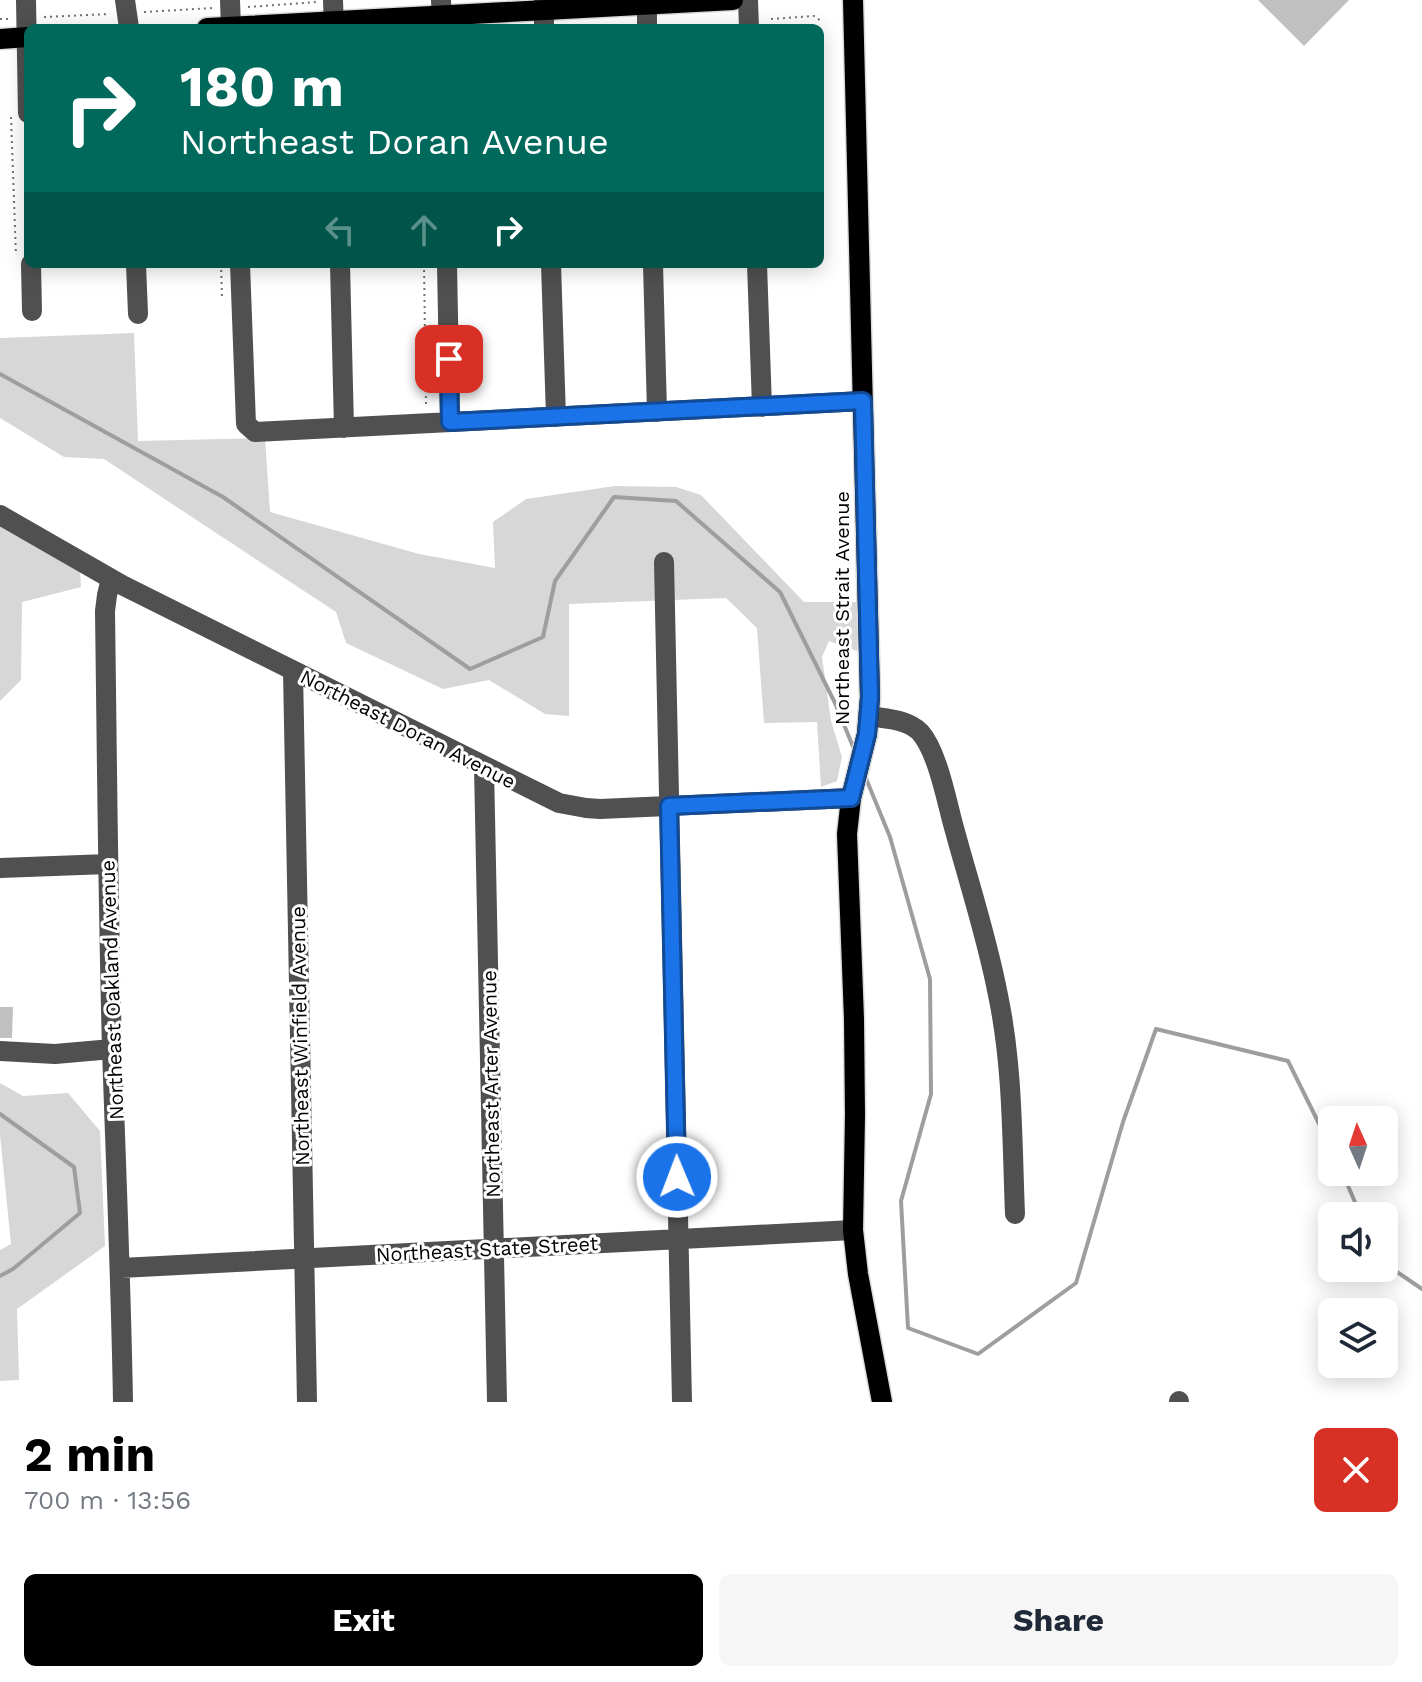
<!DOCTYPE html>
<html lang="en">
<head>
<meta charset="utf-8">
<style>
	body { margin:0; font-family:"Work Sans",sans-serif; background:#f6f6f7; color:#1f2937; height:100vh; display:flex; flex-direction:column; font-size:30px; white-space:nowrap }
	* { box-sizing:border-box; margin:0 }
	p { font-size:26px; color:#747a83 }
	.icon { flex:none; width:44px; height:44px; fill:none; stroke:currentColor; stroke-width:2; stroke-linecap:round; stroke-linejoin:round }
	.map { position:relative; height:1402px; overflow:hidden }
	.sheet { display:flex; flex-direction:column; background:#fff; flex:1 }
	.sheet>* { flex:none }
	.guide { position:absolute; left:24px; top:24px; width:800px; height:244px; border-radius:12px; box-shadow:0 4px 20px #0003; background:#00695c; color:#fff; overflow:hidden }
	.needle { width:52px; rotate:357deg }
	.controls { position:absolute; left:1318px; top:1106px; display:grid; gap:16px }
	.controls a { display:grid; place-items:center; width:80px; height:80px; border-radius:12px; background:#fff; box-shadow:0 4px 20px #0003; font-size:40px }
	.pin { position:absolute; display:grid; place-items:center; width:68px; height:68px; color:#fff; margin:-34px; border-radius:16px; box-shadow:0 4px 12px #0006 }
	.me { position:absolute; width:88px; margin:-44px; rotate:359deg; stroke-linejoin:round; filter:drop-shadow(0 0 6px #0008) }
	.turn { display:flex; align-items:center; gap:28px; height:168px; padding:0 24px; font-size:36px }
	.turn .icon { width:104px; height:104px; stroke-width:2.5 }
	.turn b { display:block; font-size:56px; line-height:68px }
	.lanes { display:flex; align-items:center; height:76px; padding:0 24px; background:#0003; justify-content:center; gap:40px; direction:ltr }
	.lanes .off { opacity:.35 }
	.round { display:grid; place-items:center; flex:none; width:84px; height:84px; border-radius:12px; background:#f6f6f7 }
	.summary { display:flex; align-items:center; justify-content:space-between; height:136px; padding:0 24px }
	h1 { font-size:48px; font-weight:700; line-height:60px; color:#000 }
	.action { display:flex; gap:16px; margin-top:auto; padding:16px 24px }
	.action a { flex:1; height:92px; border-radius:12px; background:#000; color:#fff; font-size:32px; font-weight:700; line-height:92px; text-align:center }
	.action a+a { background:#f6f6f7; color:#1f2937 }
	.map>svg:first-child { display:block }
	.green { fill:#d7d7d7 }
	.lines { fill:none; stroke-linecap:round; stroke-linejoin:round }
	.stream { stroke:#9e9e9e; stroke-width:4 }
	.building { fill:#c0c0c0 }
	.major-casing { stroke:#dbdbdb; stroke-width:23 }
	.path { stroke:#727272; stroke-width:2; stroke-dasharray:2 4; stroke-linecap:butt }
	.minor { stroke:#505050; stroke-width:20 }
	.major { stroke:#000; stroke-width:20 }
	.route-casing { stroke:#114b97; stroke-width:20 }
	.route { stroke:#1a73e8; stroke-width:14 }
	.labels { text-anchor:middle; stroke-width:6; stroke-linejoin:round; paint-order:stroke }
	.street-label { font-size:20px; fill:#000; stroke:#fff }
</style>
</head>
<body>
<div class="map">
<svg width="1422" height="1402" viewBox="0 0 1422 1402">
	<rect width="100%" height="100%" fill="#fff"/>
	<path class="green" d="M134 333 138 441 265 438 270 512 419 554 495 568 493 522 526 499 615 486 676 487 701 495 804 602H857V651L829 641 822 657 831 721 842 757 837 781 821 787 817 722 764 723 757 628 726 598 569 604V716L545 714 489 680 443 689 346 643 336 612 104 459 64 457 0 418V338Z
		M0 526 80 571 81 587 22 602 21 680 0 701Z
		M0 1083 23 1096 68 1093 100 1131 105 1246 17 1309 19 1380 0 1381V1250L11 1244 0 1135Z"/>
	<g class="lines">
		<path class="stream" d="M0 374 223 497 470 669 543 637 555 581 614 497 676 501 780 592 835 703 854 749
			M865 776 890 837 930 979 931 1094 901 1201 908 1328 978 1354 1076 1283 1123 1122 1156 1029 1288 1061 1332 1150
			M0 1114 74 1167 80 1213 13 1269 0 1276
			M1342 1172 1361 1216
			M1384 1263 1422 1289"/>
	</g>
	<path class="building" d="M1258 0H1349L1304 46Z
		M0 1007H13L12 1038H0Z"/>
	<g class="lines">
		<g class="major-casing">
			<path id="major" d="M853 0 870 697 867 734 851 798 847 834 854 1019 855 1115 853 1230 858 1274 882 1402
				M207 28 733 0
				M0 39 28 37"/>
		</g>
		<path class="path" d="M248 7 317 2
			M144 12 213 8
			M44 17 110 14
			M0 19H10
			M771 19 814 16 821 21
			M11 117 16 255
			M221 264 222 297
			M424 264 426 407"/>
		<path class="minor" d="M26 0 28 113
			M125 0 129 28
			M230 0 231 28
			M333 0 334 28
			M441 0 442 28
			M544 0V28
			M647 0V28
			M748 0 749 28
			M31 264 32 311
			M136 264 138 314
			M240 264 246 424 255 432 863 401
			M340 264 344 428
			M447 264 450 422
			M551 264 556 417
			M653 264 657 412
			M757 264 762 407
			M0 515 122 585 559 803 586 808 600 809 851 798
			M664 562 682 1402
			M111 579 107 595 105 611C107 757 108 903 112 1049 116 1167 121 1284 123 1402
			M293 671 307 1402
			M869 716C887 719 907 719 920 732 937 751 946 798 953 824 968 880 987 937 998 995 1013 1066 1012 1141 1015 1214
			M484 767 497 1402
			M0 868 108 864
			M0 1051 55 1054 112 1049
			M121 1268 853 1230
			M1179 1401V1402"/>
		<use href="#major" class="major"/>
	</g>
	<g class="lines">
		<g class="route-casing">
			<path id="route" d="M449 359 450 422 863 401 870 697 867 734 851 798 669 806 677 1177"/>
		</g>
		<use href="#route" class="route"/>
	</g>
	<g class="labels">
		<g class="street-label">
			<text transform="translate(842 608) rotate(-90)" y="7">Northeast Strait Avenue</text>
			<text transform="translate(408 729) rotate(27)" y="7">Northeast Doran Avenue</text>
			<text transform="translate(112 990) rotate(-92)" y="7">Northeast Oakland Avenue</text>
			<text transform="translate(300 1036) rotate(-91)" y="7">Northeast Winfield Avenue</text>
			<text transform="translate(491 1084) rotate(-91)" y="7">Northeast Arter Avenue</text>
			<text transform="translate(487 1249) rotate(-3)" y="7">Northeast State Street</text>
		</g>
	</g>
</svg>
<div class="controls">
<a><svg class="needle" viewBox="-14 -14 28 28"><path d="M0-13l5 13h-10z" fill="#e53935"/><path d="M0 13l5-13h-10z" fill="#747a83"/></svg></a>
<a><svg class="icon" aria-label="sound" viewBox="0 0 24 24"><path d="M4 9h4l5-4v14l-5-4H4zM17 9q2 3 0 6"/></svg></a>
<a><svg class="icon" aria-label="layers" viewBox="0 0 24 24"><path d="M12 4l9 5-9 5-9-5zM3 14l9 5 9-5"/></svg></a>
</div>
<div class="pin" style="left:449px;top:359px;background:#d93025"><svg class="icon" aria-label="arrive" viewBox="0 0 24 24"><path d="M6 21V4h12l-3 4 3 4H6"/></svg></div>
<svg class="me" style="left:677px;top:1177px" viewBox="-20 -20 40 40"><circle r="17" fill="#1a73e8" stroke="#fff" stroke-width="3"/><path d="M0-11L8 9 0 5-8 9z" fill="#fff"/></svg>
<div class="guide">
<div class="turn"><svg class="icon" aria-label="right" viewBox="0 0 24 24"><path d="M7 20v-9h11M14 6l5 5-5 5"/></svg><div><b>180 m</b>Northeast Doran Avenue</div></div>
<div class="lanes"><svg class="icon off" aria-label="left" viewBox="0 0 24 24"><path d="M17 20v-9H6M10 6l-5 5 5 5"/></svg><svg class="icon off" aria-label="ahead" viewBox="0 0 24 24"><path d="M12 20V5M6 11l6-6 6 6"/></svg><svg class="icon" aria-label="right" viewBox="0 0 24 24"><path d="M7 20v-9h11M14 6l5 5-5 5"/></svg></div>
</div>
</div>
<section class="sheet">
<div class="summary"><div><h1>2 min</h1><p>700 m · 13:56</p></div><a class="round" style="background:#d93025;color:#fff"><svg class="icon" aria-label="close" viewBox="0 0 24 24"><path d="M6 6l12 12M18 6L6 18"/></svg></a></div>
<div class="action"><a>Exit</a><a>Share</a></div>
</section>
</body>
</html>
